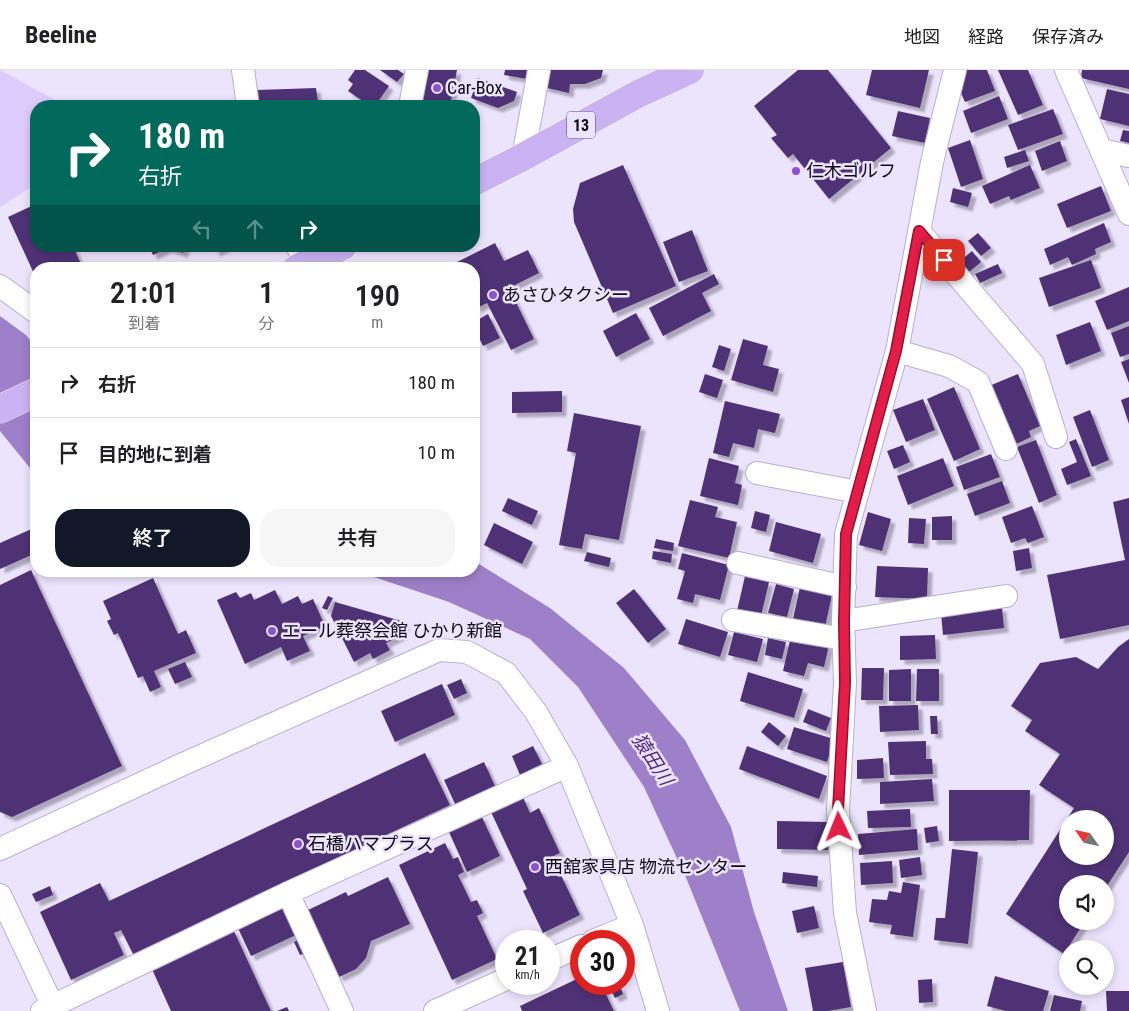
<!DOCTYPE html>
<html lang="ja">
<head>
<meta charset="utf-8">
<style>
	body { margin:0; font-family:"Roboto Condensed","Noto Sans JP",sans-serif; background:#f6f6f6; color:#202124; height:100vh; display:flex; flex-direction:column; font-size:19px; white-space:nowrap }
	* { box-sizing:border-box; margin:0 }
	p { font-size:16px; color:#757577 }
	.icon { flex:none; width:28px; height:28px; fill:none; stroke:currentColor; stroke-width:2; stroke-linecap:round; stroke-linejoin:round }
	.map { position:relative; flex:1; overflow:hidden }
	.panel { position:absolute; left:30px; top:192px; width:450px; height:315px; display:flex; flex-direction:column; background:#fff; border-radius:20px; box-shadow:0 2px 8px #0003 }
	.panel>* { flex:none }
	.top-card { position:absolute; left:30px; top:30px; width:450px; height:152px; border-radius:20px; box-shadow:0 2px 8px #0003; background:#00695c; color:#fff; overflow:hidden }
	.needle { width:32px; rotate:304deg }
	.buttons { position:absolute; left:1059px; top:740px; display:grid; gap:10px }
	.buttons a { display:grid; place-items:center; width:55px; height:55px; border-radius:50%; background:#fff; box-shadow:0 2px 8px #0003; font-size:25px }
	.speed { position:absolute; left:495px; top:860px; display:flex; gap:10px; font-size:25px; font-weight:700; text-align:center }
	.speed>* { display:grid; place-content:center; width:65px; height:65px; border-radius:50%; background:#fff; box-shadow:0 2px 8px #0003; line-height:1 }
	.speed small { font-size:12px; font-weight:400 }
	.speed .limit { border:8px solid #d22; background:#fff; color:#111 }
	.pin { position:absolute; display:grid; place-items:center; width:42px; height:42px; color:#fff; margin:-21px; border-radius:10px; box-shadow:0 2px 8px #0006 }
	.me { position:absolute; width:55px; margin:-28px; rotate:358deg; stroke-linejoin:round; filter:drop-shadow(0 0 4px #0008) }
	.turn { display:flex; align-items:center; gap:18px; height:105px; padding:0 25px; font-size:22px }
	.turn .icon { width:65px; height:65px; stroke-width:2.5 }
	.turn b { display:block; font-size:35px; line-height:42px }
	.lanes { display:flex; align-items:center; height:48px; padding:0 25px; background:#0003; justify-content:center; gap:25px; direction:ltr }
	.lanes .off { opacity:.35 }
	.eta { display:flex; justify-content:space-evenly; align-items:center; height:85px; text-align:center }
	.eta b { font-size:30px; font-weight:600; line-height:35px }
	.action { display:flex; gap:10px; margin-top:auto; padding:10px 25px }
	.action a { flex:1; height:58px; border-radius:20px; background:#111827; color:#fff; font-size:20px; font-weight:600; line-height:58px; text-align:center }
	.action a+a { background:#f6f6f6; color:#202124 }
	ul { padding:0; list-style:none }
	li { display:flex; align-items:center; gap:15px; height:70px; padding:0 25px; border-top:1px solid #e0e0e0 }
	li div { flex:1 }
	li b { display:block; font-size:19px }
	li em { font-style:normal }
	header { display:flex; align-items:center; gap:30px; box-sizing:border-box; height:70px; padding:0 25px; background:#fff; border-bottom:1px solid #e0e0e0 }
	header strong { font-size:24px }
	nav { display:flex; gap:28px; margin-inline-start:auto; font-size:18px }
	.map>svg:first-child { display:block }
	.green { fill:#dfccff }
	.water { fill:#9d80c8 }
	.building { fill:#503374; fill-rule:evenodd; filter:url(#shadow) }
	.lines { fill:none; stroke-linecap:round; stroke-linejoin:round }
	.minor-casing { stroke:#baafce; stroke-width:24 }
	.highway-casing { stroke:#fff; stroke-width:29 }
	.minor { stroke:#fff; stroke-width:22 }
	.highway { stroke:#cbb2f2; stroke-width:28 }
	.route-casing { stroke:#92132f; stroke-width:12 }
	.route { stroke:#e11d48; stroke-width:9 }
	.poi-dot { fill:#8a54cb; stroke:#ece3fd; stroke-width:2 }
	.labels { text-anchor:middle; stroke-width:5; stroke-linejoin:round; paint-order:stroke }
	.shield { fill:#ece3fd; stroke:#514b5b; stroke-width:1 }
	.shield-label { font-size:16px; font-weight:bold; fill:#0f0a15 }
	.poi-label { font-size:18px; fill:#0f0a15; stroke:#ece3fd; text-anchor:start }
	.water-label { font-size:19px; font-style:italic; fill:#50287d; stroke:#ece3fd }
</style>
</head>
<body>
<header>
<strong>Beeline</strong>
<nav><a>地図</a><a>経路</a><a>保存済み</a></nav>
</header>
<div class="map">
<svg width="1129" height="941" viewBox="0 0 1129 941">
	<defs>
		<filter id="shadow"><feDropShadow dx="4.5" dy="4.5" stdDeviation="1" flood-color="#0004"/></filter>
	</defs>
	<rect width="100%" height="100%" fill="#ece3fd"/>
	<path class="green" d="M0 0 66 36H36V114L0 137Z"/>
	<path class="water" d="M0 246 26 265 36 278V403L30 398 0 361Z
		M474 491 550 538 624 598 685 670 731 757 754 842 788 941H740L687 810 644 717 578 617 530 569 449 532 356 501H474Z"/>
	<path class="building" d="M355 0H365L389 16 375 36H370L348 21 353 14 348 10Z
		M380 0H398L404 4 397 12Z
		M425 0H457L450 36H418Z
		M505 0H529L527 9 504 5Z
		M547 0H603L601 8 585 14H570L569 23 543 17Z
		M798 0H828L891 78 829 129 793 84 788 88 771 68 777 65 754 36Z
		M872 0H929L920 38 866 25Z
		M967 0H987L995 21 965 32 960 21Z
		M998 0H1028L1043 35 1018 45Z
		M1082 0H1129V19L1081 8Z
		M478 8 517 22 514 31 498 38 471 28Z
		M316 18 318 32 333 31V36H259L257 20Z
		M1107 19 1129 24V56L1100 49Z
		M999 26 1008 49 971 63 963 41Z
		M389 30 403 33V36H388Z
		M1053 39 1063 64 1018 80 1008 55Z
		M898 41 930 48 925 73 892 66Z
		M1123 60 1129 61V73L1120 71Z
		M970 70 983 109 961 117 948 78Z
		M1060 71 1067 91 1042 101 1035 81Z
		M1025 80 1029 91 1007 98 1004 87Z
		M623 95 676 216 613 243 574 152 573 139 580 113Z
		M1030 95 1040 118 1011 130 1009 126 990 134 982 116Z
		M1101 116 1111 141 1067 158 1057 134Z
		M953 118 972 123 968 137 950 132Z
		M36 134V176H73L83 199H36V208L8 147Z
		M1104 153 1111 172 1095 179 1096 184 1072 195 1068 187 1050 195 1044 179Z
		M692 160 708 201 679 212 663 172Z
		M978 163 991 178 981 186 968 171Z
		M495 173 504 191 528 180 539 203 509 218 534 269 511 280 487 233 477 238 474 231V199H458L455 193Z
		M149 176H186L183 183 168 178 153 185Z
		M213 176H228L216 182Z
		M972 181 981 192 968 203 959 192Z
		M1091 190 1101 218 1049 237 1039 208Z
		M998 194 1002 203 980 213 975 204Z
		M714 204 719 214 702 223 711 241 663 266 649 238Z
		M1129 217V251L1107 260 1095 231Z
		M636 243 650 269 616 287 603 261Z
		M488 244 500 268 483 276 474 257V252Z
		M1090 252 1101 281 1066 295 1056 265Z
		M1129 256V284L1120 287 1111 263Z
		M743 269 768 276 763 295 779 299 773 322 731 310Z
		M719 275 731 279 724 301 712 297Z
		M1129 289V313L1121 292Z
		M705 304 723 310 717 328 699 322Z
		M1018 304 1040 356 1029 361 1031 367 1014 375 989 316Z
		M954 317 980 379 954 391 927 329Z
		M562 321V342L512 343V322Z
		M1129 327V354L1121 330Z
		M923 329 935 360 906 372 893 340Z
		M725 331 780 344 775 363 758 359 754 378 733 373 729 387 713 383Z
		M1090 340 1109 390 1092 397 1073 347Z
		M574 343 641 356 619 470 585 464 582 479 559 475 576 383 567 381Z
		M1076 369 1091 406 1067 415 1061 399 1077 392 1069 372Z
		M1036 370 1057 425 1039 433 1017 377Z
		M903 375 910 392 894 399 887 381Z
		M991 384 1000 407 964 420 956 397Z
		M709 388 739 396 735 413 742 415 738 435 700 426Z
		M943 388 954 416 908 435 897 406Z
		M1002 411 1010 433 975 446 967 424Z
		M508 428 538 441 532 455 502 441Z
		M1129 428V555L1060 569 1047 505 1125 490 1113 432Z
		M690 430 718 437 715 447 737 452 729 488 678 476Z
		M1032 436 1044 467 1028 473 1025 468 1011 473 1002 447Z
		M755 441 770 445 766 462 751 458Z
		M868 442 891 449 882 481 859 475Z
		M952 446V470H932V447Z
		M909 448 926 449 924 474 908 473Z
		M776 452 821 464 813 493 769 481Z
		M494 453 533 472 522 494 484 475Z
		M36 457V483L0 499V473Z
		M656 469 674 473 673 481 654 478Z
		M1029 478 1032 498 1016 501 1013 481Z
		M653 481 672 484 671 493 652 489Z
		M587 482 611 488 609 497 584 491Z
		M682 483 729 495 720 530 695 524 693 533 677 529 685 501 678 499Z
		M877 496 928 498 927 529 875 527Z
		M31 500 122 696 12 747 0 742V515Z
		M745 506 769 512 761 546 737 541Z
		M153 508 178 564 186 560 196 583 154 601 161 617 150 622 143 606 138 608 118 563 114 565 107 551 111 549 103 531Z
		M776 514 794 519 787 547 768 543Z
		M800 517 832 525 825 557 793 549Z
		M634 519 666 559 648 573 616 533Z
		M275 520 282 534 298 526 302 534 313 529 325 556 303 566 310 581 287 591 281 577 245 594 217 530 236 522 240 528 251 523 254 530Z
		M328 526 333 528 327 540 322 538Z
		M335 532 405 552 402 565 386 573 390 580 373 589 370 583 354 592 331 546Z
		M1002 537 1004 558 943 565 941 543Z
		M686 549 728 562 720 587 678 574Z
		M734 562 763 569 757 592 728 585Z
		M935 565 936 589 900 590V566Z
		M791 566 829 575 824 597 808 593 804 606 783 601Z
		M768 568 786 572 782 589 765 585Z
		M1129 569V782L1105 819V814H1068V851H1085L1064 884 1006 844 1074 738 1039 715 1060 684 1025 661 1032 650 1011 636 1040 593 1076 587 1098 599 1118 577ZM1068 749H1105V786H1068Z
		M185 592 192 607 175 614 168 599Z
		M862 598H884L883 630H861Z
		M911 599V631H889V600Z
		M917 599H939V631H916Z
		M748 602 803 619 794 648 740 631Z
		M461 609 467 623 454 629 447 615Z
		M442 614 455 645 395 672 381 641Z
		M918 635 919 660 880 662 879 636Z
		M808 639 831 648 826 661 803 652Z
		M930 646H937L938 664H931Z
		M769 652 786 666 778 676 761 662Z
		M794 657 834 669 827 692 787 679Z
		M926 671V689H932L933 704 890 705 888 672Z
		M533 676 542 694 520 705 512 686Z
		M747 676 827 706 819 729 739 699Z
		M425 683 450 735 133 884 121 860 114 863 124 885 71 910 40 842 100 813 109 831Z
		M883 688 884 708 857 709V690Z
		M484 692 495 716 455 734 444 710Z
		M932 709 934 731 880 734V712Z
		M949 720H1030L1029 770 949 771Z
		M523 727 530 743 539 738 560 783 549 788 558 807 561 805 580 845 543 863 523 821 527 819 491 742Z
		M910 739 911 757 868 758 867 741Z
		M481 745 500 786 467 802 448 760Z
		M777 751 828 752V780L777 779Z
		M937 756 939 771 926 773 924 758Z
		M917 759 918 780 859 785 858 764Z
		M445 773 453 789 458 787 464 802 458 805 471 832 477 830 483 843 477 846 497 889 452 910 399 795Z
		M952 779 978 782 968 874 934 870 936 848H945Z
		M920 787 922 805 901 808 899 790Z
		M892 791 893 813 861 815 860 793Z
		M783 802 818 806 817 817 782 813Z
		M388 807 410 854 371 871 366 888 356 899 339 907 308 840 346 822 348 826Z
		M903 812 920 815 913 867 890 864 892 855 869 852 872 829 887 830 889 821 901 823Z
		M50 816 53 825 36 832 32 824Z
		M282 835 296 865 251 886 237 856Z
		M814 836 819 858 797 863 792 841Z
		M233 859 271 941H171L151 897Z
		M299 869 306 883 300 885 294 872Z
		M843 892 851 937 828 941H813L805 898Z
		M995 906 1049 921 1043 941H1006L987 936Z
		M581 907V914H601L614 941H522L520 936Z
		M932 909 933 932 919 933 918 910Z
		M620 916 623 924 615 928 611 920Z
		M1106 921H1129V941H1107Z
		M1054 925 1082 931 1080 941H1050Z
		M287 937 289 941H277Z"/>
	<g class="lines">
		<g class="minor-casing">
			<path id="minor" d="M243 0 248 36
				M1066 0 1129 144
				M410 36 417 0
				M1101 80 1129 86
				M523 87 539 0
				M919 161 1033 294 1056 367
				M297 176 307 194
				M0 216 36 242
				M897 281 949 296 978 312 1006 379
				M757 403 858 422
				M738 493 845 517
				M733 550 844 569
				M843 551 1006 526
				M0 779 181 695 439 580 467 582 506 603 536 642 567 696 632 855 658 941
				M288 823 342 941
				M0 825 55 941
				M593 871 632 855
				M549 890 581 876
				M42 941 288 823 567 696
				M435 941 506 909
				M865 941 845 843 838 740 845 613 843 551 846 464 897 281 932 92 955 0"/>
		</g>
		<g class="highway-casing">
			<path id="highway" d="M474 112 523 87 638 24 690 0
				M296 199 343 176
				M0 339 36 322"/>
		</g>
		<use href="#minor" class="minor"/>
		<use href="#highway" class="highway"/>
	</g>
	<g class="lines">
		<g class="route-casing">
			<path id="route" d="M839 757 838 740 845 613 844 552 846 464 896 281 919 161 944 190"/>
		</g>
		<use href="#route" class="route"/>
	</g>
	<g class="poi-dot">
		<circle cx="437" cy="18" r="5"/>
		<circle cx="796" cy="101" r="5"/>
		<circle cx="493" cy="225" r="5"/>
		<circle cx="272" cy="561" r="5"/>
		<circle cx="298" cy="774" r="5"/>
		<circle cx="535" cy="797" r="5"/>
	</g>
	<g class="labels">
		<rect class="shield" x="567" y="41.5" width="28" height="27" rx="4"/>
		<g class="shield-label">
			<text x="581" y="61">13</text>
		</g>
		<g class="poi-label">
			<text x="447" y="24">Car-Box</text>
			<text x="806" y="107">仁木ゴルフ</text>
			<text x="503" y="231">あさひタクシー</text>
			<text x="282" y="567">エール葬祭会館 ひかり新館</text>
			<text x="308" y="780">石橋ハマプラス</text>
			<text x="545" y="803">西舘家具店 物流センター</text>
		</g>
		<g class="water-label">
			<text transform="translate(653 689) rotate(57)" y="7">猿田川</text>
		</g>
	</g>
</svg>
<div class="buttons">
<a><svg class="needle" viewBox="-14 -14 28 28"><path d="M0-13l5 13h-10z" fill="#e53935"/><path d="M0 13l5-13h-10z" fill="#757577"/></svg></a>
<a><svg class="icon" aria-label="sound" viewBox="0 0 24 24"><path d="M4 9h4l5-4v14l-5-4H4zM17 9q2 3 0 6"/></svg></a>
<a><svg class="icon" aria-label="search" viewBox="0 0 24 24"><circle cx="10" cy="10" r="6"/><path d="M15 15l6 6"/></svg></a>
</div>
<div class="speed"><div>21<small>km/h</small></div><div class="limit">30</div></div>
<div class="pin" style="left:944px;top:190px;background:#d93025"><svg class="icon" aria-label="arrive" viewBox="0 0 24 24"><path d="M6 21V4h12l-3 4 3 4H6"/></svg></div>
<svg class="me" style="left:839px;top:757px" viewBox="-20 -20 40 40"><path d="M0-17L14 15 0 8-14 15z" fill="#e11d48" stroke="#fff" stroke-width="4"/></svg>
<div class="top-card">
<div class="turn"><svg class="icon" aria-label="right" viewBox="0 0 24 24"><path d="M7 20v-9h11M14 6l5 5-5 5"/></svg><div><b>180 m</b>右折</div></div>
<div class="lanes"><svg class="icon off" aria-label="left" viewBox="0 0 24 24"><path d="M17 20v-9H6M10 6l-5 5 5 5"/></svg><svg class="icon off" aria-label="ahead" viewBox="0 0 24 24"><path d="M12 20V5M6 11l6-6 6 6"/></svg><svg class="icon" aria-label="right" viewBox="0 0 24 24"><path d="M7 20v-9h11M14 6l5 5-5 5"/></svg></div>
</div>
<section class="panel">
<div class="eta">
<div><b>21:01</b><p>到着</p></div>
<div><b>1</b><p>分</p></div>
<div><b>190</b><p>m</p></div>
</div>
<ul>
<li><svg class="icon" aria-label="right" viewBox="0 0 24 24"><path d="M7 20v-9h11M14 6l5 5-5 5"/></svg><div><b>右折</b></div><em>180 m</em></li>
<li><svg class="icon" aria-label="arrive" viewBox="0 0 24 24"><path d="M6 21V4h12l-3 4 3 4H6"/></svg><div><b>目的地に到着</b></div><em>10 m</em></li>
</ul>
<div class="action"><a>終了</a><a>共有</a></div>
</section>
</div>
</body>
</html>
